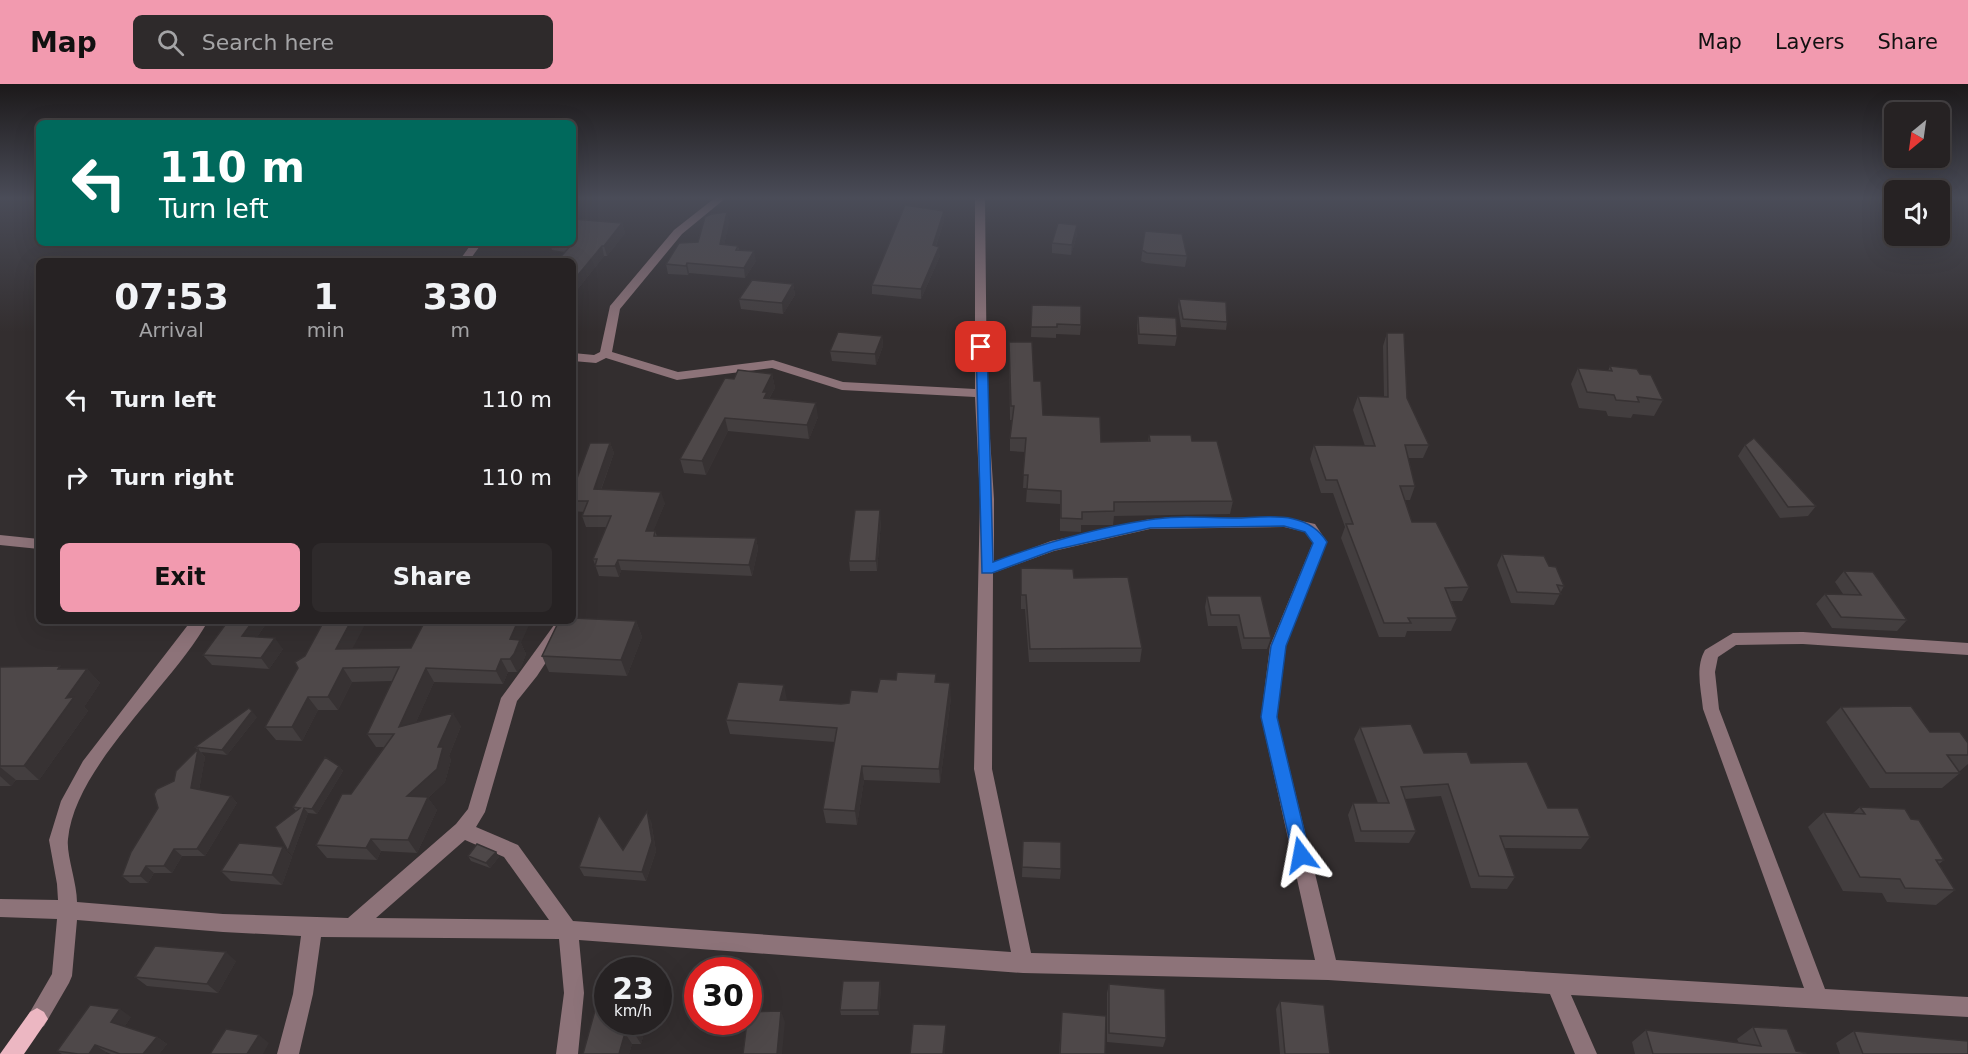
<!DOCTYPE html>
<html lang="en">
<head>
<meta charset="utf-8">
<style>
	body { margin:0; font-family:"DejaVu Sans",sans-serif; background:#2e2a2b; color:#f1f3f6; height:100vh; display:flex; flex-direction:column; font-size:22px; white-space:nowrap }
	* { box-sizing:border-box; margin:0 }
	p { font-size:20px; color:#a4a4a6 }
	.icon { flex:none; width:33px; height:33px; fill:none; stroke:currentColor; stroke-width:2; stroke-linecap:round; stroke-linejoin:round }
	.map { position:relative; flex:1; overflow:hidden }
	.sheet { position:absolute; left:36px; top:174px; width:540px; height:366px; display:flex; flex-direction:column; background:#262223; border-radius:9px; box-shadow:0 6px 24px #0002,0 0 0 2px #423f41 }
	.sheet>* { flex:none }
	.banner { position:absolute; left:36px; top:36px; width:540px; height:126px; border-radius:9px; box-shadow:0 6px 24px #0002,0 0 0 2px #423f41; background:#00695c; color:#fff; overflow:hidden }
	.needle { width:39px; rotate:209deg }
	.fabs { position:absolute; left:1884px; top:18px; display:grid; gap:12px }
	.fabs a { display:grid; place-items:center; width:66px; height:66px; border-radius:9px; background:#262223; box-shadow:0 6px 24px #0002,0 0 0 2px #423f41; font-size:30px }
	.speed { position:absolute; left:594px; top:873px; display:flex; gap:12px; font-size:30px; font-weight:700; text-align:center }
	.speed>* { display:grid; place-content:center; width:78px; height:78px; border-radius:50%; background:#262223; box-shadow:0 6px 24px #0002,0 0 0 2px #423f41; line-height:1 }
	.speed small { font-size:15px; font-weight:400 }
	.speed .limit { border:9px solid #d22; background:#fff; color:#111 }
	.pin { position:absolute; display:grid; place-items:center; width:51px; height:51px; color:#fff; margin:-26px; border-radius:12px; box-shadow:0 3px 9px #0006 }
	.me { position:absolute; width:66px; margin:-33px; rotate:347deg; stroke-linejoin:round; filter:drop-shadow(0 0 4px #0008) }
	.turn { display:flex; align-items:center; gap:21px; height:126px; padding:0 24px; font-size:27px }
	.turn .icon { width:78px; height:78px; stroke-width:2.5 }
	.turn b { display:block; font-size:42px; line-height:51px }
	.eta { display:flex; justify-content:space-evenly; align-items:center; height:102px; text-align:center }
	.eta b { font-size:36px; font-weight:800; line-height:42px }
	.cta { display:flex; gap:12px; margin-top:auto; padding:12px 24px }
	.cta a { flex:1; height:69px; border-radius:9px; background:#f29aaf; color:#111; font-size:24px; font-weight:800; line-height:69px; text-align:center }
	.cta a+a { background:#2e2a2b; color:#f1f3f6 }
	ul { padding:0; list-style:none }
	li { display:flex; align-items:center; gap:18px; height:78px; padding:0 24px }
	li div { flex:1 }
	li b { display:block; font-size:22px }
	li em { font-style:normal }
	header { display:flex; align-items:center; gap:36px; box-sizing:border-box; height:84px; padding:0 30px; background:#f29aaf; color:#111 }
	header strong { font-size:28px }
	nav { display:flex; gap:33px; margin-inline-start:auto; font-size:21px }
	.search { width:420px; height:54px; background:#2e2a2b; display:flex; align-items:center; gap:15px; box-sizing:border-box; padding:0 21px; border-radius:9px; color:#a4a4a6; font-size:22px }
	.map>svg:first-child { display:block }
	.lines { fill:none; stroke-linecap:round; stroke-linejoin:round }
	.minor { fill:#8d7379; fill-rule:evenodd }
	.major { fill:#ecb7c2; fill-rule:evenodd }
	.wall { fill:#433e3f }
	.shaded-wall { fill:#373233 }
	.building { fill:#4e4849; stroke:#373233; stroke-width:1.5 }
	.route { fill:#1a73e8; stroke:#114b97; stroke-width:1.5 }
</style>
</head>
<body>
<header>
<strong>Map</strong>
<div class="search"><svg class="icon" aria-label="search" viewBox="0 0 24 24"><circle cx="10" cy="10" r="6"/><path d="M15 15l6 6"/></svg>Search here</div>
<nav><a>Map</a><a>Layers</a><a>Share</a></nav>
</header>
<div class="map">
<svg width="1968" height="970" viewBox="0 0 1968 970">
	<rect width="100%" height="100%" fill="#332e2f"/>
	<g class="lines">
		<path class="minor" d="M716 113H727L682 150 620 225 612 268 678 288 773 276 843 298 975 305V113H985L987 309 994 415V478L1051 457 1150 435 1284 433 1315 440 1327 458 1286 562 1277 633 1336 876 1804 904 1703 625C1701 605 1695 584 1705 566L1733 549 1803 548 1968 559V571L1803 560 1736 561 1718 573 1715 588 1719 625 1825 905 1968 913V933L1571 911 1597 970H1575L1550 910 1328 896 1023 889 579 856 584 909 578 970H556L564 909 559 855 321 853 313 910 299 970H277L293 910 301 852 223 848 77 836 72 892 69 899 44 942 37 946 30 942 26 935 52 890 57 835 0 833V815L58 816 57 800 49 756 61 717 83 677 191 537H208C173 601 75 681 68 755 66 770 77 799 77 818L223 830 348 834 456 740 468 725 501 614 557 537H573L537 592 517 617 485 728 476 743 518 761 573 837 1011 868 974 685 980 415 975 313 842 306 772 284 677 296 606 274 596 279 573 277V269L594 271 600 268 610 222 674 146ZM1284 443 1305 448 1313 458 1270 562 1261 633 1315 876 1031 869 992 685 993 489 1054 467 1150 445ZM465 756 504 773 549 836 376 834Z
			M472 159H482L469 177H459Z
			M0 451 39 455V465L0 461Z"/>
		<path class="major" d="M37 924 44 928 48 935 24 970H0L30 928Z"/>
	</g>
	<path class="wall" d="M944 127V137L936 162 940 172 921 215 872 210V201Z
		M729 138 724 161 738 162 739 166 756 177 745 194 689 189 688 191 668 190 666 180 698 158Z
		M622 139 625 149 607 172H604L573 211V177L565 168 552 166 550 159H573Z
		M1145 147 1187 172 1185 183 1146 179 1141 177Z
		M1077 151 1071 171 1052 169V159Z
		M793 200 795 211 783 230 741 225 739 215Z
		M1179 215 1227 238 1226 246 1181 243 1178 223Z
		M1032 221 1081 241 1080 251 1056 250V254L1031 253Z
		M1138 232 1177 252 1175 262 1138 260 1137 242Z
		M1387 249 1407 314 1429 361 1423 374H1408L1415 402 1410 416H1405L1412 438 1469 503 1462 517H1451L1457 534 1451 547H1407L1405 553H1379L1341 454 1345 443 1333 409H1321L1310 375 1314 361 1365 362 1353 326 1358 312 1384 313 1383 262Z
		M882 252 883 262 876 281 832 277 830 267Z
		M1009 258 1034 297 1043 331 1101 358H1148L1149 351 1192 357 1233 417 1230 430 1114 432 1113 441H1081V448L1060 447V420L1026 418 1027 404H1023L1025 368 1010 367V354L1012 336H1010Z
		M1610 282 1663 316 1654 332 1633 330 1631 334 1608 332 1606 327 1579 324 1571 300 1578 284 1608 287Z
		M772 290 775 304 769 315 818 333 809 355 728 347 706 391 684 389 680 375 734 295Z
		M610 359 614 369 601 406 665 419 653 447H655L657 452 756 454 758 465 752 492 621 486 619 493 599 492 593 475 606 443H586L582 432 584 428 573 427V405Z
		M1745 361 1816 422 1808 432 1780 434 1738 372Z
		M881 437 877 487H850L849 477Z
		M1502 470 1549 482 1564 502 1554 521 1511 519 1497 481Z
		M1021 484 1074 494 1142 564 1140 578H1029L1025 525H1021Z
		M1844 487 1907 536 1897 547 1832 544 1816 520 1825 510H1843L1835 498Z
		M1207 512H1261L1271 554 1267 565H1242L1237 542H1208L1205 523Z
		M228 537H265L266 540 257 553 283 565 269 585 212 581 203 571Z
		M636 537 642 553 627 592 549 588 542 572Z
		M521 559 526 570 521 583 517 588H508L503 600 434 598 416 638 461 642 449 672 451 676 445 698 428 714 437 726 417 769 381 767 377 776 327 774 316 761 384 663H376L367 650 392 597 352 598 338 626H318L302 657 276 656 265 643 352 565 411 564Z
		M0 583 87 585 100 599 84 623 88 627 39 696H16L11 702H0Z
		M936 590V598L951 614 940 699 864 696 857 741 826 739 823 725 835 658 730 650 726 636 787 616 841 620 849 619 877 608 896 596Z
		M1841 623 1930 648 1968 671V680L1960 687H1958L1960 689 1942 704H1870L1826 638Z
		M257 633 227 671 201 668 205 673 199 706 231 712 237 719 205 772H182L172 789H154L148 799H130L122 792 174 697 198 666 195 663Z
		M1360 643 1424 669 1471 679 1548 724 1590 753 1581 765 1505 764 1515 793 1507 805 1471 804 1441 712 1405 715 1416 747 1409 759 1355 758 1348 731 1353 719H1378L1354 655Z
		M339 682 343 687 317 730 308 729 292 772 296 727 293 723Z
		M1860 723 1911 735 1944 776 1939 780 1955 806 1936 821 1887 818 1882 809 1843 807 1808 743 1824 728 1853 729Z
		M651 737 656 767 646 797 584 792 579 783 623 766Z
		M1023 757 1061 785 1060 795 1022 793Z
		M283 763 292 773 282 801 231 797 221 787Z
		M496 768 499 773 490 784 471 777 468 772Z
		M236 877 218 909 147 902 135 893Z
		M1109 900 1166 954 1163 963 1107 958V909Z
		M881 901 879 931H841L840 926Z
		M1280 917 1330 970H1280L1276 925Z
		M1062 928 1105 970H1059Z
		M131 933 124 943 157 953 167 960 159 970H111L106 968 105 970H62L57 967Z
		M647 938 641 960H632L629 970H583Z
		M1753 943 1796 967 1806 970H1635L1632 958 1646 946 1739 959 1737 955Z
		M1854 947 1968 970H1840L1836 959Z"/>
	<path class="shaded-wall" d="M944 127V137L933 170V161Z
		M727 128 729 138 722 170 720 160Z
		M622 139 625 149 607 172 604 162Z
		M1077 141V151L1071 171 1072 161Z
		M602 162 604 172 573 211V197Z
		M939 163 940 172 921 215V205Z
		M754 167 756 177 745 194 744 184Z
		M687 179 689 189 688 191 686 182Z
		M793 200 795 211 783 230 782 219Z
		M574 214 578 224 573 232V216Z
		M882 252 883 262 876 281 875 270Z
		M772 290 775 304 768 316 767 328 763 308Z
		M816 319 818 333 809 355 807 341Z
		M725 334 728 347 706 391 702 377Z
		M610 359 614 369 597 416 594 405Z
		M661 408 665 419 649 458 646 447Z
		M880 426 881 437 877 487 876 477Z
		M756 454 758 465 752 492 749 481Z
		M618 476 621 486 619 493 615 482Z
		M253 537H265L266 540 250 563 242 552Z
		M351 537H367L345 579 336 565Z
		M518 537H531L521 559 526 570 521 583 517 588 510 575V555Z
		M636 537 642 553 627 592 621 576Z
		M275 554 283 565 269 585 261 574Z
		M501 575 508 588 503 600 496 587Z
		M343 584 352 598 338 626 328 613Z
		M426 584 434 598 408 656 399 643Z
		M87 585 100 599 84 623 88 627 39 696 24 682 66 614Z
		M950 599 951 614 940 699 939 685Z
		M784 601 787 616 783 630 780 616Z
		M308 613 318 626 302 657 292 643Z
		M252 627 257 633 227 671 222 666Z
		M453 629 461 642 449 672 451 676 445 698 428 714 437 726 417 769 408 756 407 712 438 663Z
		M198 665 205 673 198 712 191 704Z
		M339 682 343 687 317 730 312 725Z
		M862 682 864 696 857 741 855 727Z
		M0 683 16 696 11 702 0 692Z
		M231 712 237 719 205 772 197 765Z
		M304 724 308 729 292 772 288 767Z
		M647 727 651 737 656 767 646 797 642 788Z
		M371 755 381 767 377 776 366 764Z
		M283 763 292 773 282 801 272 791Z
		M174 765 182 772 172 789 164 782Z
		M496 768 499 773 490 784 486 779Z
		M146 782 154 789 148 799 140 792Z
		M226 868 236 877 218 909 207 900Z
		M880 897 881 901 879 931 878 926Z
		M120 925 131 933 122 946 111 938Z
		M781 927 785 938 782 970H777Z
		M637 938H647L641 960 634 949Z
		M946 941V950L945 970H943Z
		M625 949 632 960 629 970H619Z
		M259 951 269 959 263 970H247Z
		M157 953 167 960 159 970H143Z
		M95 961 106 968 105 970H89Z"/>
	<path class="building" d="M905 121 944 127 933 161 939 163 921 205 872 201Z
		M727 128 720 160 738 162 736 166 754 167 744 184 687 179 686 182 666 180 679 159 698 158 705 133 711 130Z
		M573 135 622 139 604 162H602L573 197V177H557L572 160 568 159H573Z
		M1058 139 1077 141 1072 161 1052 159Z
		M1145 147 1182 150 1187 172 1147 169 1142 166Z
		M752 196 793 200 782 219 739 215Z
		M1179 215 1226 218 1227 238 1183 235Z
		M1032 221 1081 222V241L1057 240V243H1031Z
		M1138 232 1176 234 1177 252 1139 250Z
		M838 248 882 252 875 270 830 267Z
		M1387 249H1404L1407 314 1429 361H1405L1415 402H1400L1412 438H1436L1469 503 1445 504 1457 534H1408L1411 539H1384L1346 440H1353L1337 396H1326L1314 361 1375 362 1358 312 1388 313Z
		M1009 258H1032L1034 297H1041L1043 331 1100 333 1101 358 1150 357 1149 351H1191L1192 357H1217L1233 417 1114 418V427L1082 428V435L1061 434V407L1027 405 1028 391H1023L1026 354H1010L1014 322H1011Z
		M1610 282 1637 285 1640 290 1651 291 1663 316 1637 313 1639 318 1616 316 1614 311 1587 308 1578 284 1612 287Z
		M738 286 772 290 763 308H767L764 314 816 319 807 341 725 334 702 377 680 375 725 294 734 295Z
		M1754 354 1816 422 1788 423 1745 361Z
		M590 359H610L594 405 661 408 646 447H655L654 452 756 454 749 481 618 476 615 482H595L597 475H593L611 432H582L588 417H573V405Z
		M855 426H880L876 477H849Z
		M1502 470 1544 472 1549 482 1556 483 1564 502 1557 501 1561 510 1517 508Z
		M1021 484 1073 485 1074 494 1128 493 1142 564 1030 565 1026 511H1021Z
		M1844 487 1873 488 1907 536 1841 533 1825 510 1861 511Z
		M1207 512H1261L1271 554H1244L1239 531H1211Z
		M573 534 636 537 621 576 542 572 559 537H573Z
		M228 537H253L242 552 275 554 261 574 203 571Z
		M324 537H351L336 565 411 564 425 537H518L510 555 520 556 514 570 510 575H501L496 587 426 584 399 643 453 629 438 663H443L437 685 407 712 428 713 408 756 371 755 366 764 316 761 342 710H351L394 650H367L399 583 343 584 328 613H308L292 643H265L298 584 295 578 305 572Z
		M60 582 58 585H87L66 614 74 613 24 682H0V583Z
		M897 588 936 590 935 598 950 599 939 685 862 682 855 727 823 725 837 644 726 636 738 598 784 601 780 616 841 620 849 619 851 606 877 608 880 595 896 596Z
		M1911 622 1930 648H1960L1968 659V671H1947L1960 689H1886L1841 623Z
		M249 624 252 627 222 666 195 663Z
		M1411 640 1424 669 1467 668 1471 679 1527 678 1548 724H1578L1590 753 1500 752 1515 793 1479 792 1448 700 1401 703 1416 747H1361L1353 719H1389L1360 643Z
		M198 665 191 704 231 712 197 765H174L164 782H146L140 792H122L131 768 158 724 154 710 157 705 174 697 176 687Z
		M325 673 339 682 312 725 304 724 288 767 275 743 300 724 293 723Z
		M1860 723 1905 725 1911 735 1919 736 1944 776H1936L1955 806 1905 804 1900 795 1860 793 1824 728 1865 730Z
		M647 727 652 757 642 788 579 783 599 731 623 766Z
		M1023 757 1061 758V785L1022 783Z
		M239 759 283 763 272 791 221 787Z
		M477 760 496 768 486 779 468 772Z
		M155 862 226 868 207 900 135 893Z
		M843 897H880L878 926H840Z
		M1109 900 1165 905 1166 954 1109 949Z
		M599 912H608V938H637L634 949H625L619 970H583Z
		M1280 917 1324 921 1330 970H1285Z
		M90 921 120 925 111 938 157 953 143 970H120L95 961 89 970H78L57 967Z
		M781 927 777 970H743L747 938H748V928Z
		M1062 928 1106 932 1105 970H1060Z
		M913 940 946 941 943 970H910Z
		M1753 943 1787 945 1796 967 1806 969V970H1653L1646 946 1761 962Z
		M226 945 259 951 247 970H210Z
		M1854 947 1968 957V970H1863Z"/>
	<linearGradient id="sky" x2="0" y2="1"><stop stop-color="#1c191a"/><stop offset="0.46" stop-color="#4a4c58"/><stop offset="1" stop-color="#4a4c58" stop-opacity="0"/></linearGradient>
	<rect width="1968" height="248" fill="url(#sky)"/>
	<path class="route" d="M981 259 987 263 993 478C1044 459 1095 444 1148 436 1176 431 1207 434 1236 434 1269 433 1307 426 1327 458L1286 562 1277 633 1310 771 1307 777 1301 779 1295 777 1293 771 1261 633 1271 562 1313 459 1305 448 1284 442 1150 444 1054 466 992 489H982L976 263Z"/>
</svg>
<div class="fabs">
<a><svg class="needle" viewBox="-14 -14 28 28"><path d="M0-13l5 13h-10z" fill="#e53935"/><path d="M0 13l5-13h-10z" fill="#a4a4a6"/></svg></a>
<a><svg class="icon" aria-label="sound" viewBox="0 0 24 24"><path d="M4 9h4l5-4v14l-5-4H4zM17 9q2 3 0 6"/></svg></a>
</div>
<div class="speed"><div>23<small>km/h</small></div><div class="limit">30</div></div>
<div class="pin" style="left:981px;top:263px;background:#d93025"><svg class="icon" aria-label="arrive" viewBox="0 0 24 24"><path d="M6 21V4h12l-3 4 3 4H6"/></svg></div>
<svg class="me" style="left:1301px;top:771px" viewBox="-20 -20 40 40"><path d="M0-17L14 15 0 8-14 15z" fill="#1a73e8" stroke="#fff" stroke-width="4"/></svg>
<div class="banner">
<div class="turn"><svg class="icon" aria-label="left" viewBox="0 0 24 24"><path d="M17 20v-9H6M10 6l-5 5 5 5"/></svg><div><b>110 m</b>Turn left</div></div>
</div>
<section class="sheet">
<div class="eta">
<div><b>07:53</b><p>Arrival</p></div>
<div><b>1</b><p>min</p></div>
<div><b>330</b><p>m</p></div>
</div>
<ul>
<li><svg class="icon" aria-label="left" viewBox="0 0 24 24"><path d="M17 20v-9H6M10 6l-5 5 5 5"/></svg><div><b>Turn left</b></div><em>110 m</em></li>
<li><svg class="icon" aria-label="right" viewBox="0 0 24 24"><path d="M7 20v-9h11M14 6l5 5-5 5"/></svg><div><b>Turn right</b></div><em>110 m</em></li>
</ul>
<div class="cta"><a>Exit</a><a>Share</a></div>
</section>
</div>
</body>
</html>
